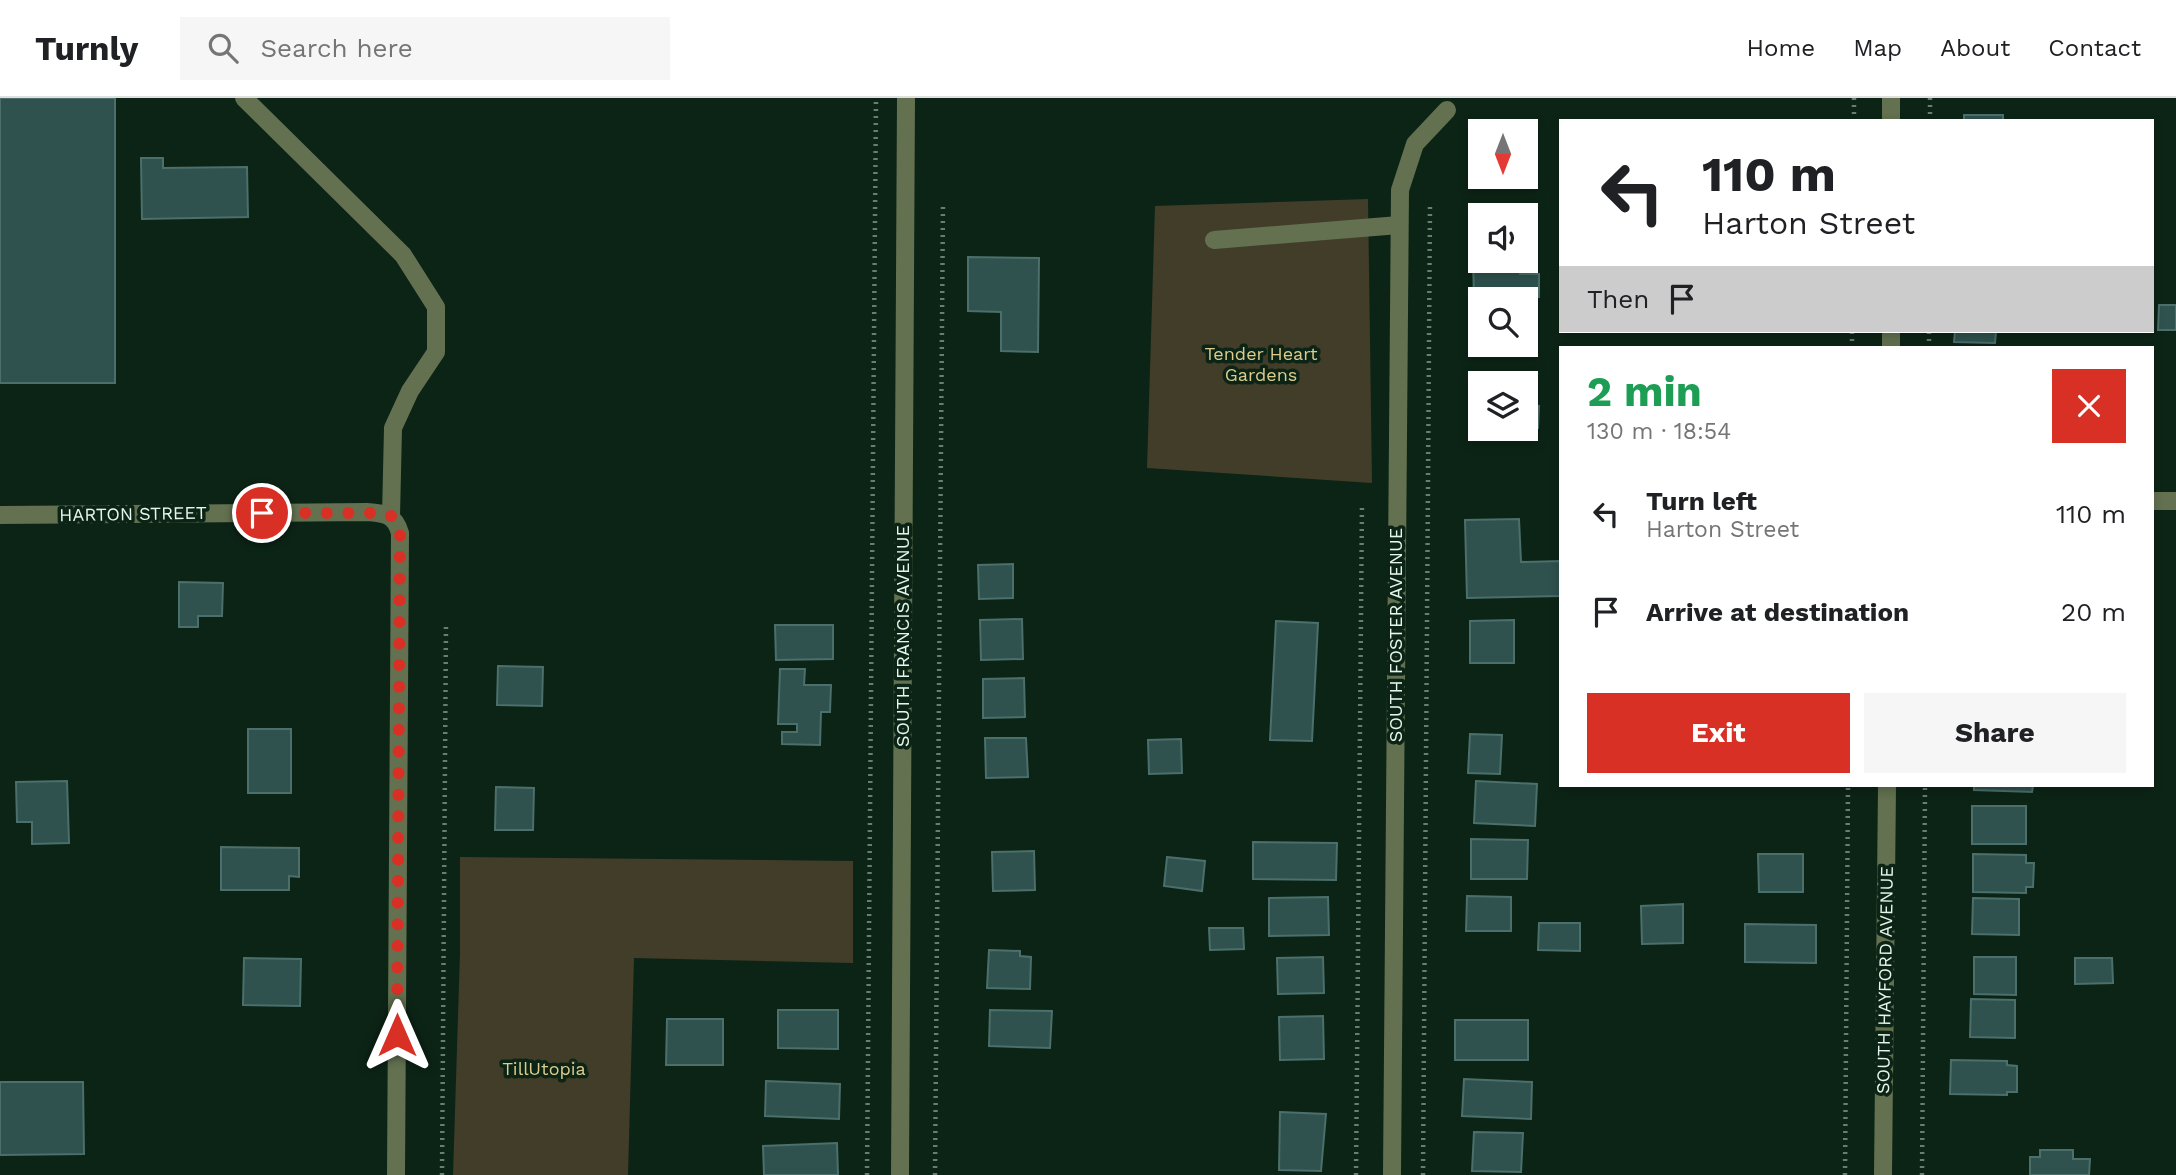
<!DOCTYPE html>
<html lang="en">
<head>
<meta charset="utf-8">
<style>
	body { margin:0; font-family:"Work Sans",sans-serif; background:#f6f6f6; color:#202124; height:100vh; display:flex; flex-direction:column; font-size:26px; white-space:nowrap }
	* { box-sizing:border-box; margin:0 }
	p { font-size:23px; color:#757577 }
	.icon { flex:none; width:38px; height:38px; fill:none; stroke:currentColor; stroke-width:2; stroke-linecap:round; stroke-linejoin:round }
	.map { position:relative; flex:1; overflow:hidden }
	.panel { position:absolute; left:1559px; top:248px; width:595px; height:441px; display:flex; flex-direction:column; background:#fff; border-radius:0px; box-shadow:0 4px 10px #0003 }
	.panel>* { flex:none }
	.hud { position:absolute; left:1559px; top:21px; width:595px; height:214px; border-radius:0px; box-shadow:0 4px 10px #0003; background:#fff; color:#202124; overflow:hidden }
	.needle { width:46px; rotate:180deg }
	.controls { position:absolute; left:1468px; top:21px; display:grid; gap:14px }
	.controls a { display:grid; place-items:center; width:70px; height:70px; border-radius:0px; background:#fff; box-shadow:0 4px 10px #0003; font-size:35px }
	.pin { position:absolute; display:grid; place-items:center; width:60px; height:60px; color:#fff; margin:-30px; border:4px solid #fff; border-radius:50%; box-shadow:0 2px 7px #0007 }
	.me { position:absolute; width:77px; margin:-38px; rotate:0deg; stroke-linejoin:round; filter:drop-shadow(0 0 5px #0008) }
	.turn { display:flex; align-items:center; gap:24px; height:147px; padding:0 28px; font-size:32px }
	.turn .icon { width:91px; height:91px; stroke-width:2.5 }
	.turn b { display:block; font-size:49px; line-height:60px }
	.then { display:flex; align-items:center; height:66px; padding:0 28px; background:#0003; gap:14px; font-size:26px }
	.round { display:grid; place-items:center; flex:none; width:74px; height:74px; border-radius:0px; background:#f6f6f6 }
	.overview { display:flex; align-items:center; justify-content:space-between; height:119px; padding:0 28px }
	h1 { font-size:42px; font-weight:700; line-height:52px; color:#1e9e55 }
	.action { display:flex; gap:14px; margin-top:auto; padding:14px 28px }
	.action a { flex:1; height:80px; border-radius:0px; background:#d93025; color:#fff; font-size:28px; font-weight:700; line-height:80px; text-align:center }
	.action a+a { background:#f6f6f6; color:#202124 }
	ul { padding:0; list-style:none }
	li { display:flex; align-items:center; gap:21px; height:98px; padding:0 28px }
	li div { flex:1 }
	li b { display:block; font-size:26px }
	li em { font-style:normal }
	header { display:flex; align-items:center; gap:42px; box-sizing:border-box; height:98px; padding:0 35px; background:#fff; border-bottom:2px solid #e0e0e0 }
	header strong { font-size:33px }
	nav { display:flex; gap:38px; margin-inline-start:auto; font-size:24px }
	.search { width:490px; height:63px; background:#f6f6f6; display:flex; align-items:center; gap:18px; box-sizing:border-box; padding:0 24px; border-radius:0px; color:#757577; font-size:26px }
	.map>svg:first-child { display:block }
	.green { fill:#423d29 }
	.building { fill:#2f524e; stroke:#4b6f6a; stroke-width:2 }
	.lines { fill:none; stroke-linecap:round; stroke-linejoin:round }
	.path { stroke:#697d71; stroke-width:4.5; stroke-dasharray:2 5; stroke-linecap:butt }
	.service { stroke:#637150; stroke-width:18 }
	.minor { stroke:#637150; stroke-width:18 }
	.route { stroke:#d93025; stroke-width:12; stroke-dasharray:0 21.6 }
	.labels { text-anchor:middle; stroke-width:7; stroke-linejoin:round; paint-order:stroke }
	.park-label { font-size:18px; fill:#ddcc8d; stroke:#0c2416 }
	.street-label { font-size:18px; fill:#e7f6ec; stroke:#0c2416 }
</style>
</head>
<body>
<header>
<strong>Turnly</strong>
<div class="search"><svg class="icon" aria-label="search" viewBox="0 0 24 24"><circle cx="10" cy="10" r="6"/><path d="M15 15l6 6"/></svg>Search here</div>
<nav><a>Home</a><a>Map</a><a>About</a><a>Contact</a></nav>
</header>
<div class="map">
<svg width="2176" height="1077" viewBox="0 0 2176 1077">
	<rect width="100%" height="100%" fill="#0c2416"/>
	<path class="green" d="M1368 101 1372 385 1147 370 1155 108Z
		M460 759 853 763V865L634 860 628 1077H453L460 855Z"/>
	<path class="building" d="M0 0H115V285H0Z
		M1964 17H2003V23H1964Z
		M141 60H163V70L247 69 248 119 142 121Z
		M968 159 1039 160 1038 254 1001 253V214L968 213Z
		M1473 161 1520 163V176H1539V199L1474 200Z
		M2159 207H2176V232H2158Z
		M1955 233H1996L1995 245 1954 244Z
		M1477 292H1480V330H1476Z
		M1526 293 1527 307 1539 308 1538 330H1526Z
		M1519 421 1521 464 1561 463V498L1467 500 1465 422Z
		M1013 466V500L979 501 978 467Z
		M179 484 223 485 222 518H198V529H179Z
		M1022 521 1023 561 981 562 980 522Z
		M1514 522V565H1470V523Z
		M1276 523 1318 525 1312 643 1270 642Z
		M775 527H833V561L776 562Z
		M498 568 543 569 542 608 497 607Z
		M780 571H805L804 587H831L830 614H821L820 647 782 646V634H797V626H778Z
		M1024 580 1025 619 983 620V581Z
		M248 631H291V695H248Z
		M1470 636 1502 637 1500 676 1468 675Z
		M985 640H1026L1028 679 986 680Z
		M1181 641 1182 675 1149 676 1148 642Z
		M67 683 69 745 32 746V724H17L16 684Z
		M1476 683 1537 686 1535 728 1474 725Z
		M1974 688H2033L2032 694 1974 692Z
		M496 689 534 690 533 732H495Z
		M1972 708H2026V746H1972Z
		M1471 741 1528 742 1527 781H1471Z
		M1253 744 1337 745 1336 782 1253 781Z
		M221 749 299 750V779L289 778V792H221Z
		M1034 753 1035 792 993 793 992 754Z
		M1758 756H1803V794H1759Z
		M1973 756 2026 757V765H2034L2033 789H2026V795L1973 794Z
		M1167 759 1205 763 1202 793 1164 788Z
		M1467 798 1511 799V833H1466Z
		M1328 799 1329 837 1269 838V800Z
		M1973 800 2019 801V837L1972 836Z
		M1683 806V845L1642 846 1641 808Z
		M1539 825H1580V853L1538 852Z
		M1745 826 1816 827V865L1745 864Z
		M1209 830H1243L1244 851 1210 852Z
		M989 852 1020 853V858L1031 859 1030 891 987 890Z
		M1323 859 1324 895 1278 896 1277 860Z
		M1974 859H2016V897L1974 896Z
		M244 860 301 861 300 908 243 907Z
		M2075 860H2112L2113 885 2075 886Z
		M1971 901 2015 902V940L1970 939Z
		M778 912H838V951L778 950Z
		M990 912 1052 913 1050 950 989 948Z
		M1323 918 1324 961 1280 962 1279 919Z
		M667 921H723V967H666Z
		M1455 922H1528V962H1455Z
		M1951 962 2007 963V967L2017 968V994H2007V997L1950 996Z
		M1464 981 1532 984 1531 1021 1462 1018Z
		M766 983 840 986 839 1021 765 1018Z
		M0 984H83L84 1056 0 1057Z
		M1280 1014 1326 1016 1321 1073 1279 1072Z
		M1474 1034 1523 1035 1521 1074 1472 1073Z
		M837 1045 838 1077H764L763 1048Z
		M2040 1052H2073V1061H2090L2089 1077H2030V1059H2040Z"/>
	<g class="lines">
		<path class="path" d="M1854 23V0
			M1930 23V0
			M1852 250V233
			M1929 250V233
			M442 1077 446 526
			M867 1077 876 0
			M935 1077 943 105
			M1356 1077 1362 405
			M1423 1077 1430 106
			M1845 1077 1848 688
			M1922 1077 1925 688"/>
		<path class="service" d="M244 0 403 157 436 209V254L410 293 393 330 391 418
			M1214 142 1399 127"/>
		<path class="minor" d="M1891 0V23
			M1891 233V250
			M2152 403H2176
			M0 417 367 414C385 415 395 417 400 435L396 1077
			M900 1077 906 0
			M1392 1077 1400 92 1415 46 1447 12
			M1883 1077 1887 688"/>
	</g>
	<g class="lines">
		<path class="route" d="M262 415H382L391 418 400 435 397 937"/>
	</g>
	<g class="labels">
		<g class="park-label">
			<text x="1261" y="262">Tender Heart<tspan x="1261" dy="21">Gardens</tspan></text>
			<text x="544" y="977">TillUtopia</text>
		</g>
		<g class="street-label">
			<text transform="translate(133 416) rotate(-1)" y="6">HARTON STREET</text>
			<text transform="translate(1396 537) rotate(-90)" y="6">SOUTH FOSTER AVENUE</text>
			<text transform="translate(903 538) rotate(-90)" y="6">SOUTH FRANCIS AVENUE</text>
			<text transform="translate(1885 882) rotate(-89)" y="6">SOUTH HAYFORD AVENUE</text>
		</g>
	</g>
</svg>
<div class="controls">
<a><svg class="needle" viewBox="-14 -14 28 28"><path d="M0-13l5 13h-10z" fill="#e53935"/><path d="M0 13l5-13h-10z" fill="#757577"/></svg></a>
<a><svg class="icon" aria-label="sound" viewBox="0 0 24 24"><path d="M4 9h4l5-4v14l-5-4H4zM17 9q2 3 0 6"/></svg></a>
<a><svg class="icon" aria-label="search" viewBox="0 0 24 24"><circle cx="10" cy="10" r="6"/><path d="M15 15l6 6"/></svg></a>
<a><svg class="icon" aria-label="layers" viewBox="0 0 24 24"><path d="M12 4l9 5-9 5-9-5zM3 14l9 5 9-5"/></svg></a>
</div>
<div class="pin" style="left:262px;top:415px;background:#d93025"><svg class="icon" aria-label="arrive" viewBox="0 0 24 24"><path d="M6 21V4h12l-3 4 3 4H6"/></svg></div>
<svg class="me" style="left:397px;top:937px" viewBox="-20 -20 40 40"><path d="M0-17L14 15 0 8-14 15z" fill="#d93025" stroke="#fff" stroke-width="4"/></svg>
<div class="hud">
<div class="turn"><svg class="icon" aria-label="left" viewBox="0 0 24 24"><path d="M17 20v-9H6M10 6l-5 5 5 5"/></svg><div><b>110 m</b>Harton Street</div></div>
<div class="then">Then<svg class="icon" aria-label="arrive" viewBox="0 0 24 24"><path d="M6 21V4h12l-3 4 3 4H6"/></svg></div>
</div>
<section class="panel">
<div class="overview"><div><h1>2 min</h1><p>130 m · 18:54</p></div><a class="round" style="background:#d93025;color:#fff"><svg class="icon" aria-label="close" viewBox="0 0 24 24"><path d="M6 6l12 12M18 6L6 18"/></svg></a></div>
<ul>
<li><svg class="icon" aria-label="left" viewBox="0 0 24 24"><path d="M17 20v-9H6M10 6l-5 5 5 5"/></svg><div><b>Turn left</b><p>Harton Street</p></div><em>110 m</em></li>
<li><svg class="icon" aria-label="arrive" viewBox="0 0 24 24"><path d="M6 21V4h12l-3 4 3 4H6"/></svg><div><b>Arrive at destination</b></div><em>20 m</em></li>
</ul>
<div class="action"><a>Exit</a><a>Share</a></div>
</section>
</div>
</body>
</html>
